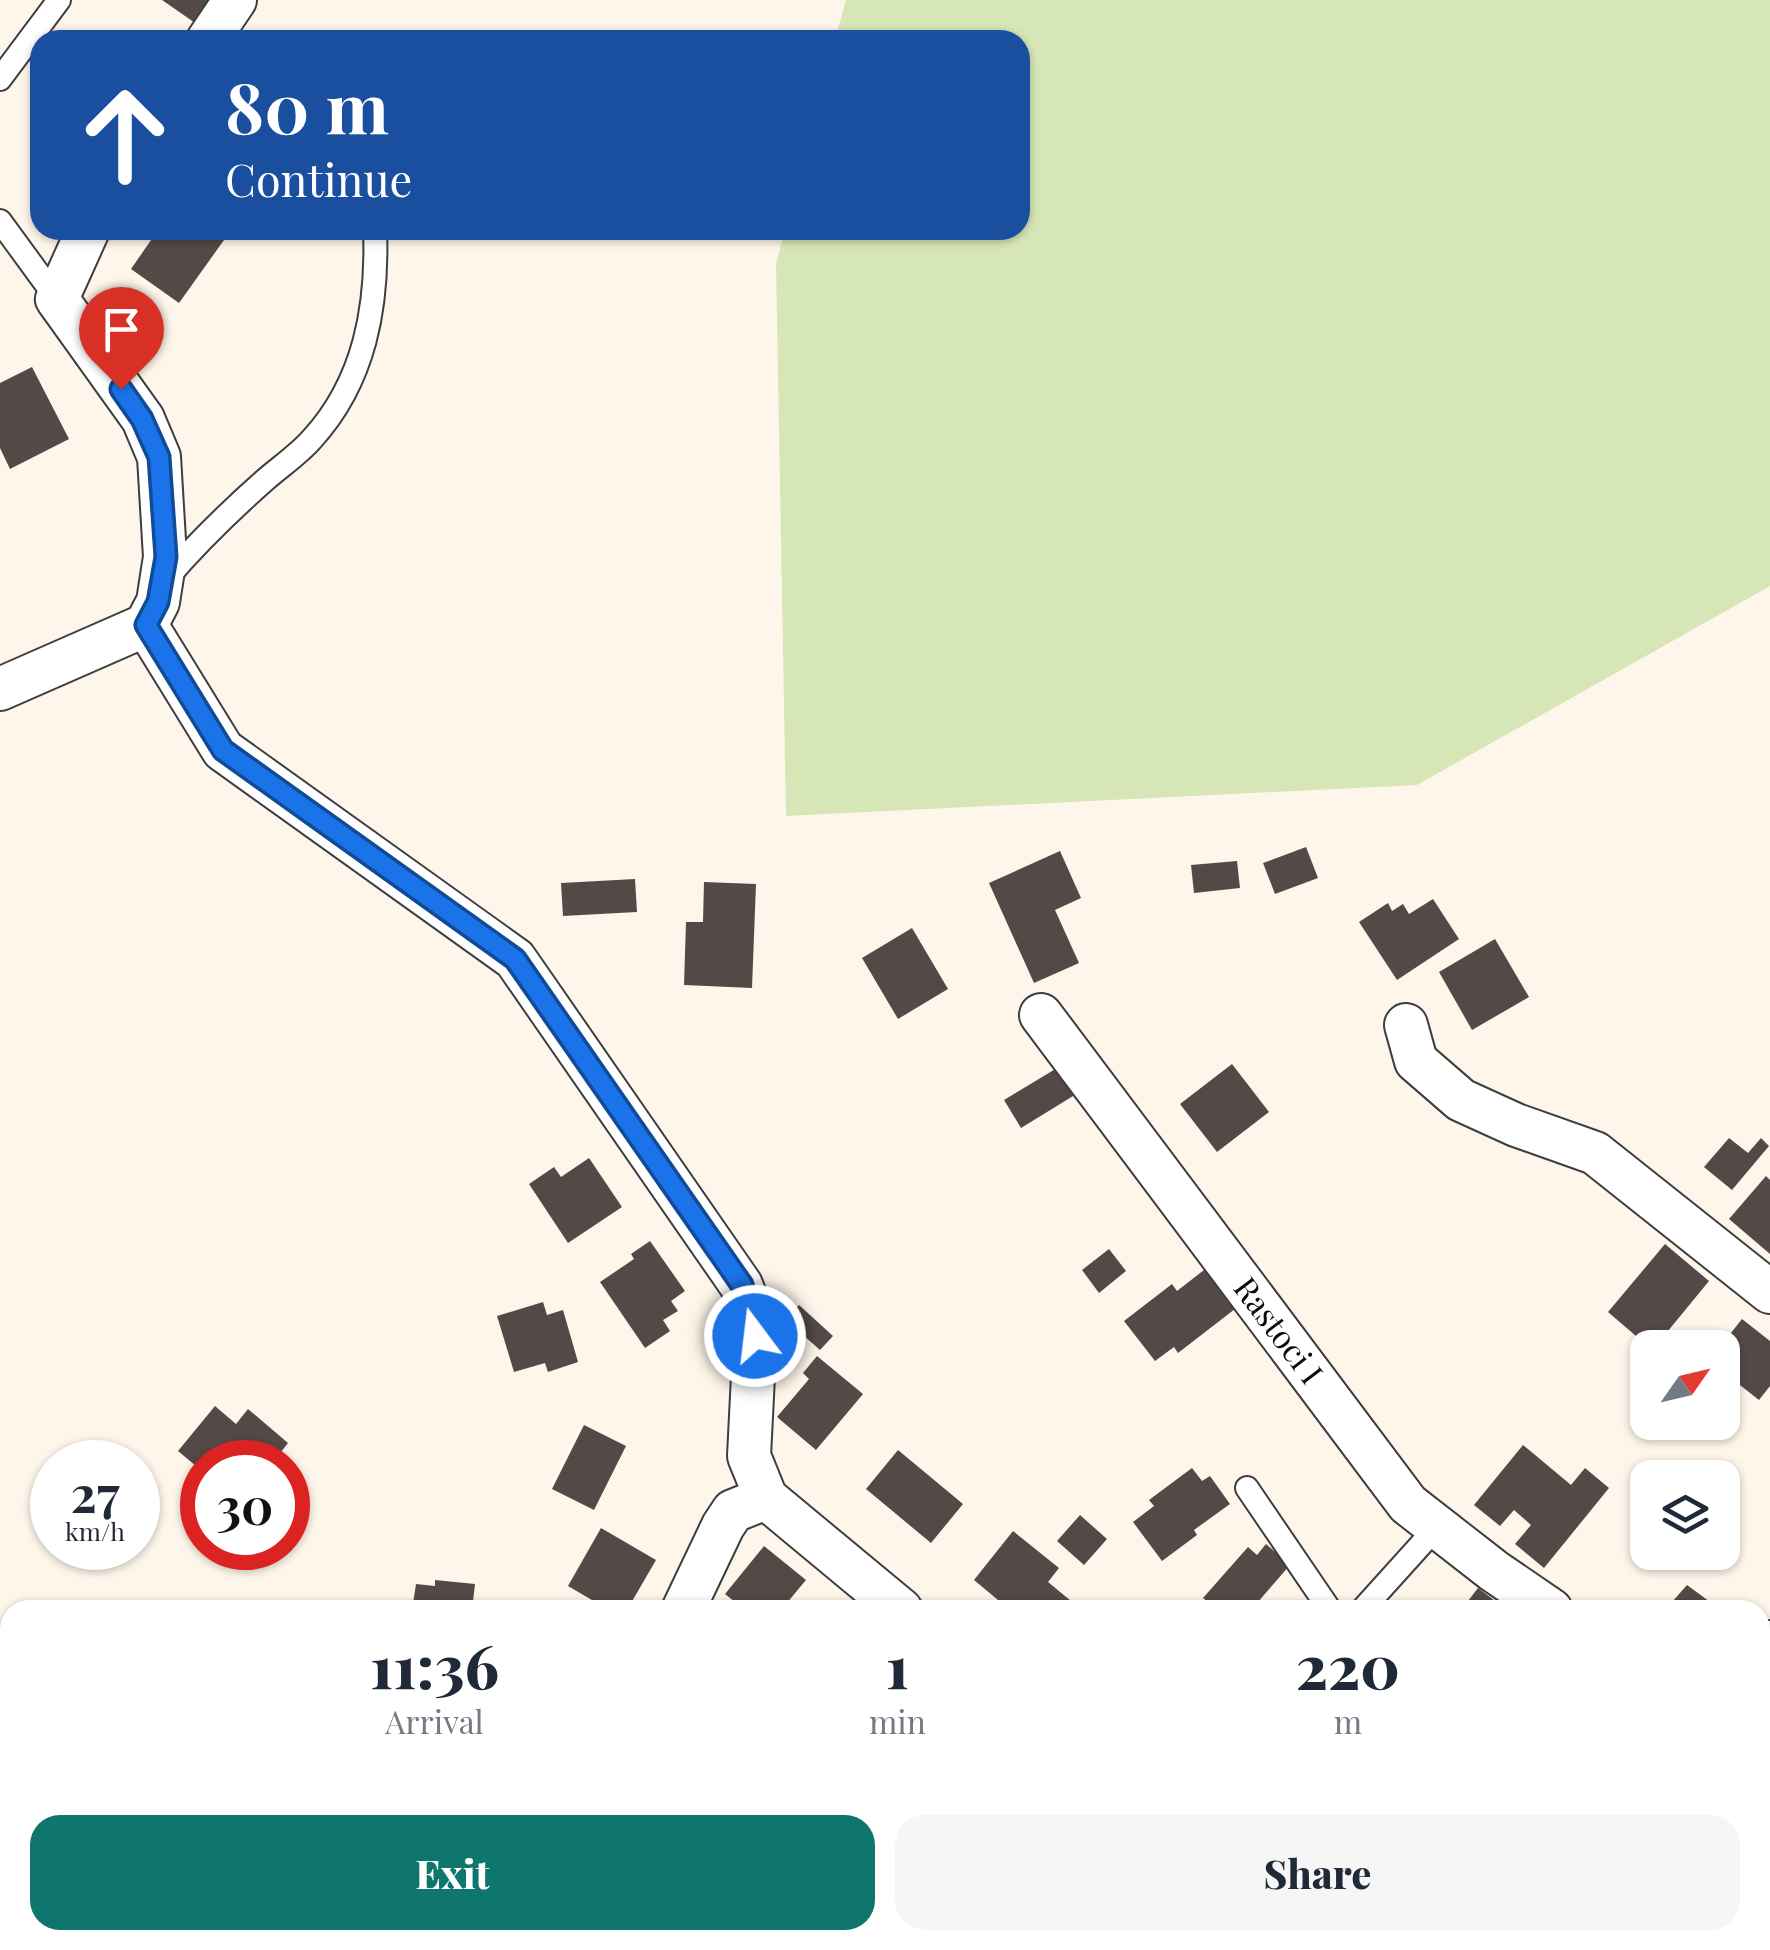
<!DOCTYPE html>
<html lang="en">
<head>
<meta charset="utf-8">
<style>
	body { margin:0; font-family:"Playfair Display",serif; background:#f6f6f7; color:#1f2937; height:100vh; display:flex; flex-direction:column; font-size:38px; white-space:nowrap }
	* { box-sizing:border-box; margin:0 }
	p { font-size:32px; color:#747a83 }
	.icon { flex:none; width:55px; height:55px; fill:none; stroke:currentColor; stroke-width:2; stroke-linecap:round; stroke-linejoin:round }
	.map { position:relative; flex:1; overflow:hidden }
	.details { position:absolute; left:0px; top:1600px; width:1770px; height:350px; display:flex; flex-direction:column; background:#fff; border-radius:30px 30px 0 0; box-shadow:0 2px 8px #0004 }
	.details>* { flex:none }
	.guide { position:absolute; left:30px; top:30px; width:1000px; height:210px; border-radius:30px; box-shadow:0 2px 8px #0004; background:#1a4fa0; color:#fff; overflow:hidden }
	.needle { width:65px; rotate:56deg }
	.tools { position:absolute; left:1630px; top:1330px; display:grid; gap:20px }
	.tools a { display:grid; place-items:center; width:110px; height:110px; border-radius:20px; background:#fff; box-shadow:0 2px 8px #0004; font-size:50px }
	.speed { position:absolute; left:30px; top:1440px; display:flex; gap:20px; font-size:50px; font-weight:700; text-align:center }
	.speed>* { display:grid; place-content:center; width:130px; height:130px; border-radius:50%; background:#fff; box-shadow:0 2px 8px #0004; line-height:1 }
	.speed small { font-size:25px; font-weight:400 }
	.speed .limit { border:15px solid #d22; background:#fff; color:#111 }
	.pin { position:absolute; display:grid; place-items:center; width:85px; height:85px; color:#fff; margin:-102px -42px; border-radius:50% 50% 50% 0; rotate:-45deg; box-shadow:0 0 10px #0007 }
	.pin .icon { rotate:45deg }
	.me { position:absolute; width:110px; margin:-55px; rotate:345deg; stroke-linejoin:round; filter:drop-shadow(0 0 8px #0008) }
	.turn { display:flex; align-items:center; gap:35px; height:210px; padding:0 30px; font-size:45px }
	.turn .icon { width:130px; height:130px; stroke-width:2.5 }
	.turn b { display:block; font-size:70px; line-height:85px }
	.eta { display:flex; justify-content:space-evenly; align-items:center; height:170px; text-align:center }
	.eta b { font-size:60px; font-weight:800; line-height:70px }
	.cta { display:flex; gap:20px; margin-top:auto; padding:20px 30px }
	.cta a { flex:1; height:115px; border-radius:30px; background:#0f766e; color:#fff; font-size:40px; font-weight:800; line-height:115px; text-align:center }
	.cta a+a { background:#f6f6f7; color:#1f2937 }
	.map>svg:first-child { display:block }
	.green { fill:#d7e6b6 }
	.building { fill:#534a48 }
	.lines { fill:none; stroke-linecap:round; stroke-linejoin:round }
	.service-casing { stroke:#3e3e3e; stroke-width:26 }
	.minor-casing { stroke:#3e3e3e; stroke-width:46 }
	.service { stroke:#fff; stroke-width:22 }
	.minor { stroke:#fff; stroke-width:42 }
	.route-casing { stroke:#114b97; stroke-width:25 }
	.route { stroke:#1a73e8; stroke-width:18 }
	.labels { text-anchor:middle; stroke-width:10; stroke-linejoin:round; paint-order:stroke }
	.street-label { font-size:32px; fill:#0b0b0b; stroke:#fff }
</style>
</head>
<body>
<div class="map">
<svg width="1770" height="1950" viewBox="0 0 1770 1950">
	<rect width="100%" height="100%" fill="#fef6ea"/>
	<path class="green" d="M846 0H1770V586L1417 785 786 816 776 264 785 230H1020V40H835Z"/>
	<path class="building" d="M162 0H215L198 25Z
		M158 230H211L224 240 179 303 131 269Z
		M32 367 69 439 10 469 0 448V383Z
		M1306 847 1318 878 1275 894 1263 863Z
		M1060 851 1081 898 1055 910 1079 963 1034 983 989 883Z
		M1237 861 1240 888 1194 893 1191 865Z
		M635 879 637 912 563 916 561 883Z
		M704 882 756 884 752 988 684 985 686 922H703Z
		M1433 899 1459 939 1397 980 1359 922 1388 903 1392 911 1403 904 1409 914Z
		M912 928 948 989 898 1019 862 958Z
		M1495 939 1529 997 1472 1030 1439 972Z
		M1232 1064 1269 1112 1217 1152 1180 1104Z
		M1062 1065 1078 1093 1021 1128 1004 1100Z
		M1729 1138 1748 1153 1761 1138 1769 1146 1732 1190 1704 1167Z
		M589 1158 622 1207 568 1243 529 1184 554 1167 561 1177Z
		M1766 1176 1770 1180V1254L1729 1219Z
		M650 1241 685 1291 671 1301 678 1311 663 1320 670 1331 645 1348 600 1282 634 1259 631 1254Z
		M1665 1244 1709 1281 1654 1348H1650L1608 1312Z
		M1109 1249 1126 1271 1099 1293 1082 1270Z
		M1213 1263 1244 1302 1178 1353 1174 1347 1155 1361 1124 1321 1172 1284 1177 1291Z
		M543 1302 547 1315 563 1310 578 1362 548 1372 545 1363 514 1372 497 1316Z
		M799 1305 833 1336 820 1350 786 1320Z
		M1742 1319 1770 1341V1386L1759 1400 1722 1371V1348H1719Z
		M817 1356 863 1394 816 1450 777 1417 809 1379 803 1373Z
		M215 1406 236 1424 248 1409 288 1443 273 1462H202V1471L178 1451Z
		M584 1425 626 1446 594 1510 552 1489Z
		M1523 1445 1571 1485 1585 1468 1609 1488 1544 1568 1515 1544 1531 1525 1514 1510 1500 1526 1474 1505Z
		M898 1450 963 1504 931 1543 866 1489Z
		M1192 1468 1202 1481 1210 1476 1230 1504 1194 1530 1197 1535 1162 1561 1133 1522 1154 1506 1149 1500Z
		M1080 1515 1107 1539 1084 1565 1057 1541Z
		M601 1528 656 1560 627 1610H609L568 1586Z
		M1013 1531 1059 1568 1048 1582 1082 1610H1010L974 1580Z
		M1266 1544 1290 1565 1251 1610H1217L1203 1598 1248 1547 1257 1555Z
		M764 1546 806 1580 781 1610H745L725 1594Z
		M435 1580 475 1584 472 1610H412L416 1584 435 1586Z
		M1687 1585 1721 1610H1665Z
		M1478 1588 1507 1610H1461Z
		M1770 1740V1798L1760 1789V1751Z
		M337 1940H346L348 1950H294L293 1948Z
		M439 1940H477L482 1944 478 1950H447L437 1942Z
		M582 1940H658L660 1942 668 1940 680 1950H574Z
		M768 1940H812L804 1950H780Z
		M1421 1940H1459L1451 1950H1433Z
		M1607 1940H1674L1687 1950H1614L1605 1942Z"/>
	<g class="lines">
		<g class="service-casing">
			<path id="service" d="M0 79 59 0
				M0 221 57 299
				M167 578C197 543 230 511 265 480 281 466 299 454 312 439 365 381 378 306 375 230
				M1247 1488 1330 1610
				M1362 1610 1436 1528"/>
		</g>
		<g class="minor-casing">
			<path id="minor" d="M208 40 235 0
				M146 625 223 750 515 959 741 1285 751 1311 755 1336 749 1456 766 1498 901 1610
				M0 689 146 625 158 602 165 557 159 457 143 419 57 299 88 230
				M1041 1015 1408 1504 1494 1571 1551 1610
				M1406 1025 1416 1061 1461 1100 1516 1125 1595 1153 1770 1292
				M683 1610 723 1526 733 1511 766 1498
				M1760 1654 1770 1642
				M1760 1709 1770 1719
				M167 1940 180 1950
				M709 1940 721 1950
				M1303 1940 1315 1950
				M127 1950 138 1940
				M1514 1950 1522 1940"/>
		</g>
		<use href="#service" class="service"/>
		<use href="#minor" class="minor"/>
	</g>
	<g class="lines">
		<g class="route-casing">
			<path id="route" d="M121 389 142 419 159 457 166 557 158 602 146 625 223 750 515 959 742 1285 751 1311 755 1336"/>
		</g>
		<use href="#route" class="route"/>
	</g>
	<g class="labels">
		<g class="street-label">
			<text transform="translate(1278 1331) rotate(53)" y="11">Rastoci I</text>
		</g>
	</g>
</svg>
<div class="tools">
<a><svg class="needle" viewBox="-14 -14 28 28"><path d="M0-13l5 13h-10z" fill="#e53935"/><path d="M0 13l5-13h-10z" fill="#747a83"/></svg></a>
<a><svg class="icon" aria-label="layers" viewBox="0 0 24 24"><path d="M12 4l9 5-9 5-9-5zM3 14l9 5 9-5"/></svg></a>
</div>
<div class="speed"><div>27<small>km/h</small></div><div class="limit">30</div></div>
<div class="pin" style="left:121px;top:389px;background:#d93025"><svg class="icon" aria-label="arrive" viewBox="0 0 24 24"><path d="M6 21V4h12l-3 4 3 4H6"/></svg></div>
<svg class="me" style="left:755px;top:1336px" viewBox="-20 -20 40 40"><circle r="17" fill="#1a73e8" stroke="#fff" stroke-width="3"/><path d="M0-11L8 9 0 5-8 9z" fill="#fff"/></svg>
<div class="guide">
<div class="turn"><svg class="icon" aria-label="ahead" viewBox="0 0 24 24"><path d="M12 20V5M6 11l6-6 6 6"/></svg><div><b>80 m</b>Continue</div></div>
</div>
<section class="details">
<div class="eta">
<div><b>11:36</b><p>Arrival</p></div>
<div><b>1</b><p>min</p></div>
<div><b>220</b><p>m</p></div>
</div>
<div class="cta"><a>Exit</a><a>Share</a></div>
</section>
</div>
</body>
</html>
